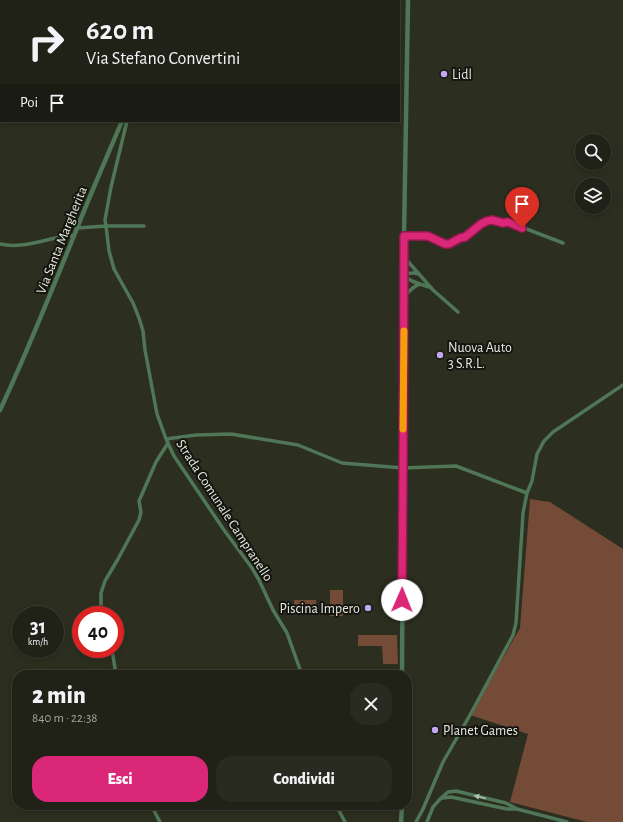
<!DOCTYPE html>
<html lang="it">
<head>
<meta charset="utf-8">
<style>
	body { margin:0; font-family:"Alegreya Sans",sans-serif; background:#292a20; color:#f1f3f6; height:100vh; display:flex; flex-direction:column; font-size:15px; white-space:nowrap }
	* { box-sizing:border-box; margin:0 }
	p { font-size:13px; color:#a2a4a1 }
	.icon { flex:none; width:22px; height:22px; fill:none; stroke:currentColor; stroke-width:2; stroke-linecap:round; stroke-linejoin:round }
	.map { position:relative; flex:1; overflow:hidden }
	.sheet { position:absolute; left:12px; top:670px; width:400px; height:140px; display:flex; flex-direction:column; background:#212217; border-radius:16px; box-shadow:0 2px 6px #0003,0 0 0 1px #3e3f36 }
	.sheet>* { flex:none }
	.guide { position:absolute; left:0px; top:0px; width:400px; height:122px; box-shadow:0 2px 6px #0003,0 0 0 1px #3e3f36; background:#212217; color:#f1f3f6; overflow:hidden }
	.tools { position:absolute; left:575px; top:134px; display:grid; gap:8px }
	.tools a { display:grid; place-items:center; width:36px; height:36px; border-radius:50%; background:#212217; box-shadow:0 2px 6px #0003,0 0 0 1px #3e3f36; font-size:20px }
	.speed { position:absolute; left:12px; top:606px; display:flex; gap:8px; font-size:20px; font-weight:700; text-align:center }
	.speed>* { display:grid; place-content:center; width:52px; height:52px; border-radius:50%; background:#212217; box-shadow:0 2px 6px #0003,0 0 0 1px #3e3f36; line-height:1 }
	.speed small { font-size:10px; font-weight:400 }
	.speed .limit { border:6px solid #d22; background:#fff; color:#111 }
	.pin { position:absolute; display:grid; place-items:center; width:34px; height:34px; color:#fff; margin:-41px -17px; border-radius:50% 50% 50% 0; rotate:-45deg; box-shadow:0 0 4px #0007 }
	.pin .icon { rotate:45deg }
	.me { position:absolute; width:44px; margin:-22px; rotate:1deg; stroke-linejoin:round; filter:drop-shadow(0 0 3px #0008) }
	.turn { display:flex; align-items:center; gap:14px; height:84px; padding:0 20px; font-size:18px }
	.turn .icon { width:52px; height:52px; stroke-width:2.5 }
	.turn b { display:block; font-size:28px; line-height:34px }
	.then { display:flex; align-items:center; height:38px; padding:0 20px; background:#0003; gap:8px; font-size:15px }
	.round { display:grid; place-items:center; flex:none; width:42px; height:42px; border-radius:16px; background:#292a20 }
	.summary { display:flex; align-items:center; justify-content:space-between; height:68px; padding:0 20px }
	h1 { font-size:24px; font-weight:800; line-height:30px }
	.cta { display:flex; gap:8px; margin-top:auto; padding:8px 20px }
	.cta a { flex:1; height:46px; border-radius:16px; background:#db2777; color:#fff; font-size:16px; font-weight:800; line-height:46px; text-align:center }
	.cta a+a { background:#292a20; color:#f1f3f6 }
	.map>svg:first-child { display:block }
	.green { fill:#744b37 }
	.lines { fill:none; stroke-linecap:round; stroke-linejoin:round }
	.minor { stroke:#4e7657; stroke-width:3.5 }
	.tertiary { stroke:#4e7657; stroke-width:4.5 }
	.oneway { fill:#b1c1af }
	.route-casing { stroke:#8e194d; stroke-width:10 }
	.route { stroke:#db2777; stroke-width:7 }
	.slow { stroke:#f59e0b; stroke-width:7 }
	.poi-dot { fill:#c5a6f0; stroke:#14150f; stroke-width:1.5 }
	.labels { text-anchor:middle; stroke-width:4; stroke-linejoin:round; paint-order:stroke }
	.poi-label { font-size:14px; fill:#e7e9df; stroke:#14150f; text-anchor:start }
	.street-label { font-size:14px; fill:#e7e9df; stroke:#14150f }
</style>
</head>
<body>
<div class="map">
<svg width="623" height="822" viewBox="0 0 623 822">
	<rect width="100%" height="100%" fill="#2c2e1f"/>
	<path class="green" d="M530 499 550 502 623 549V822H587L510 802 528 734 470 715 520 628Z
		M330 590H343V616H330Z
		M294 600H316V610L294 611Z
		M358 635H397L398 664H383L382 646H358Z"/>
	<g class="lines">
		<path class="minor" d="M0 0 2 1 9 0
			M243 1V0
			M127 121 111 187 105 220 106 226 109 251 114 269 133 303 139 318 143 331 145 350 157 414 166 439 174 456 224 530 252 568 259 580 273 610 287 633 302 675
			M77 228 106 226H144
			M404 236H428L445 244H449L460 239 465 237 481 224 487 221 492 220 503 223 508 222 563 243
			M0 244C17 248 34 243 51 239 59 237 66 237 74 235
			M404 257 433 290 458 312
			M405 275C410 273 413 272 418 274
			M405 277 412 281 420 284
			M405 296C409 291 414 286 420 284L429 287
			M166 439 196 435 231 434 298 445 342 463 403 468 456 466 527 493
			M103 615 101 604V593L105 581 118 559 139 520 141 512 139 501 156 462 168 443
			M112 649 116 675
			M442 798 451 797 507 809H516
			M151 805 160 822
			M336 805 345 822
			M416 822 423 809 443 762 470 715 513 635 516 623 523 513 527 493 532 481 537 454 544 441 553 432 623 385
			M427 822 433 807 441 798 448 792 456 791 506 803 517 809 567 822"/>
		<path class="tertiary" d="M175 1V0
			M0 410C27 353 50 294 74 236 89 197 106 159 122 121
			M402 675 404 342 405 285 404 236 408 0
			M401 822 402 805"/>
	</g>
	<defs><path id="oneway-solid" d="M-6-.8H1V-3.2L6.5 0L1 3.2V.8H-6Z"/></defs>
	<use class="oneway" href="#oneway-solid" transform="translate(480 797) rotate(-166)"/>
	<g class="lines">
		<g class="route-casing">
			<path id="route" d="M402 600C403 479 404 357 404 236H428L445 244H449L460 238 465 237 481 224 487 221 492 220 503 223 508 222 522 228"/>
		</g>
		<use href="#route" class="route"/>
		<path class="slow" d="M403 429 404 331"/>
	</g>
	<g class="poi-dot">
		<circle cx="444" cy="74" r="4"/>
		<circle cx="440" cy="355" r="4"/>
		<circle cx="368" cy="608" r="4"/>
		<circle cx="435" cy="730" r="4"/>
	</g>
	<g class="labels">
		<g class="poi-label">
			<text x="452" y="79">Lidl</text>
			<text x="448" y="352">Nuova Auto<tspan x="448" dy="16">3 S.R.L.</tspan></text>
			<text x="360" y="613" text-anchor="end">Piscina Impero</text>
			<text x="443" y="735">Planet Games</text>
		</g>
		<g class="street-label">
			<text transform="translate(61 240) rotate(-68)" y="5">Via Santa Margherita</text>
			<text transform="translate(225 510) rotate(57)" y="5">Strada Comunale Campranello</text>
		</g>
	</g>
</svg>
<div class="tools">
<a><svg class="icon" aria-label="search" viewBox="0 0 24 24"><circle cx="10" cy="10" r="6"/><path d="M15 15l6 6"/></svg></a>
<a><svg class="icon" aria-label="layers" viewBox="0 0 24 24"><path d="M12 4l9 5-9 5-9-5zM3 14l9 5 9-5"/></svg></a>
</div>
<div class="speed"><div>31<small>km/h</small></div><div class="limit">40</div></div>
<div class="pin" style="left:522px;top:228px;background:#d93025"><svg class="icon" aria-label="arrive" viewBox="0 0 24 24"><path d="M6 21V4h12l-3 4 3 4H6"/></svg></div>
<svg class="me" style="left:402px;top:600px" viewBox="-20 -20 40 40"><circle r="19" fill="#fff"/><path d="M0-13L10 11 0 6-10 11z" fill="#db2777"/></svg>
<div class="guide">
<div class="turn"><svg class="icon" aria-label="right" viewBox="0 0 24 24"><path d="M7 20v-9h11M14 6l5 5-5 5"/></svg><div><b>620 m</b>Via Stefano Convertini</div></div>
<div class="then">Poi<svg class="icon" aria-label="arrive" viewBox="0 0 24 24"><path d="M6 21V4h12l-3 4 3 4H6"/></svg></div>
</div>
<section class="sheet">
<div class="summary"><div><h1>2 min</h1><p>840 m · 22:38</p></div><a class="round"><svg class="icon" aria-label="close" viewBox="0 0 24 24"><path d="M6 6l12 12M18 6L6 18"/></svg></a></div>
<div class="cta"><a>Esci</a><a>Condividi</a></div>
</section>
</div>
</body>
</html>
